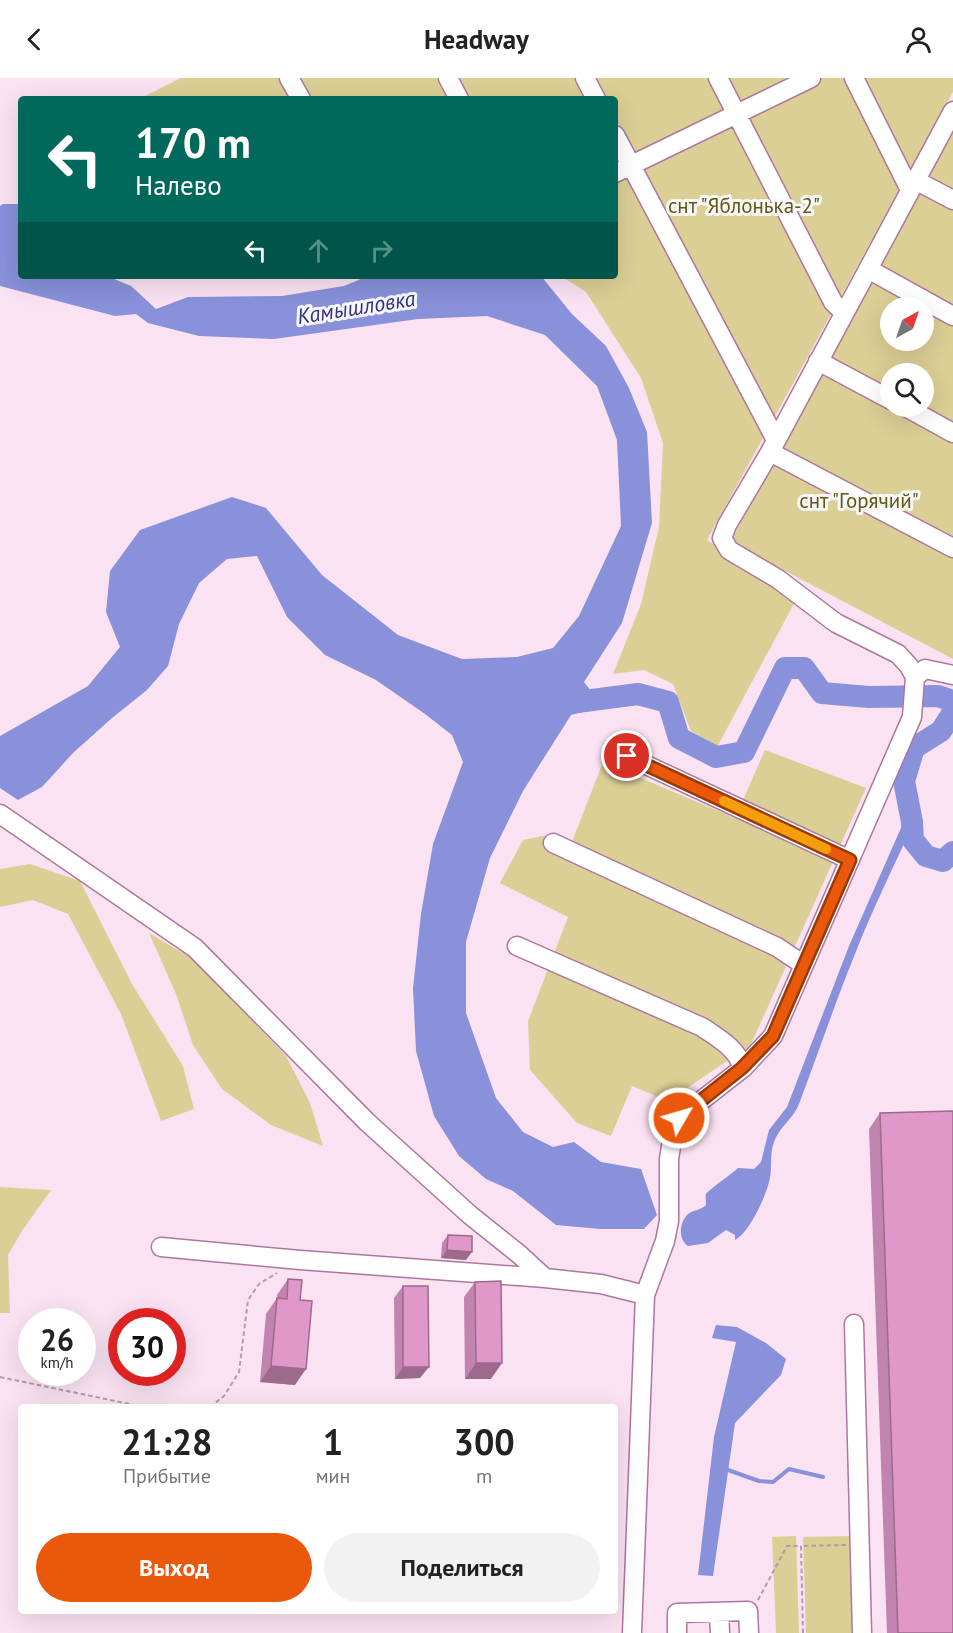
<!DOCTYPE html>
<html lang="ru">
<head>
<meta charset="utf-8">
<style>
	body { margin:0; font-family:"PT Sans",sans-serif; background:#f2f2f2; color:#222; height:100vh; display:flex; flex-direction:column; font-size:22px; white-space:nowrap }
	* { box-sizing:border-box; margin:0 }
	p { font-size:20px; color:#767676 }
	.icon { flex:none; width:33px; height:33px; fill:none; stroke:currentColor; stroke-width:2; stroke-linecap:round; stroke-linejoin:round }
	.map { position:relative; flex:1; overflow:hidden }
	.details { position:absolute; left:18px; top:1326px; width:600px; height:210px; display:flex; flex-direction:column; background:#fff; border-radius:6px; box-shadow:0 6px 24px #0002 }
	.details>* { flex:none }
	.top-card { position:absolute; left:18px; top:18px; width:600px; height:183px; border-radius:6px; box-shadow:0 6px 24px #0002; background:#00695c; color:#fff; overflow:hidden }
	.needle { width:39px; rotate:40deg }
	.buttons { position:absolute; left:880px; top:219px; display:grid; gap:12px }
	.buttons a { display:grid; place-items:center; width:54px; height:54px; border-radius:50%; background:#fff; box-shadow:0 6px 24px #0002; font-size:30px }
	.speed { position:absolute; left:18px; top:1230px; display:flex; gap:12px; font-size:30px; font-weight:700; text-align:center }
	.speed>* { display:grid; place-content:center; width:78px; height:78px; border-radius:50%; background:#fff; box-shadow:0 6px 24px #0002; line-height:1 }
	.speed small { font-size:15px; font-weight:400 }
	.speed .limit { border:9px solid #d22; background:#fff; color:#111 }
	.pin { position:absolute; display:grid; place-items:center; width:51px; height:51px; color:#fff; margin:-26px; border:3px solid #fff; border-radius:50%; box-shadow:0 2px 6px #0007 }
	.me { position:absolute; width:66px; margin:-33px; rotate:52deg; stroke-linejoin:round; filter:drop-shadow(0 0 4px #0008) }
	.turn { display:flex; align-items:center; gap:21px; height:126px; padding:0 18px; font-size:27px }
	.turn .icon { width:78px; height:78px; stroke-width:2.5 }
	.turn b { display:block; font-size:42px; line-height:51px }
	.lanes { display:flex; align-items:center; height:57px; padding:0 18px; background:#0003; justify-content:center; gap:30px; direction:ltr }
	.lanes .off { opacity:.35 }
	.eta { display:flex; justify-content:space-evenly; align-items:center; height:102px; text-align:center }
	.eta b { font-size:36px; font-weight:800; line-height:42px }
	.button { display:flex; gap:12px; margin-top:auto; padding:12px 18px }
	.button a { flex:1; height:69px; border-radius:36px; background:#ea580c; color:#fff; font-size:24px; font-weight:800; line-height:69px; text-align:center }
	.button a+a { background:#f2f2f2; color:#222 }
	header { display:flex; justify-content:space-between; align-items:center; height:78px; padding:0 18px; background:#fff; font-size:27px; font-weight:800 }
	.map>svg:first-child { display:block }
	.green { fill:#dbcf95; fill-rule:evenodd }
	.water { fill:#8891da }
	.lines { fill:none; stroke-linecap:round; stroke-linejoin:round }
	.stream { stroke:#8891da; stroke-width:4 }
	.river { stroke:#8891da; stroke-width:22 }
	.minor-casing { stroke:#ad779e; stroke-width:21 }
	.path { stroke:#b29bab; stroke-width:2; stroke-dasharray:4.5 3; stroke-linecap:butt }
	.minor { stroke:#fff; stroke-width:18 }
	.wall { fill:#c183af }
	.shaded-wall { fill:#9d6a8e }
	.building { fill:#e098cb; stroke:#9d6a8e; stroke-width:1.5 }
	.route-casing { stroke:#983908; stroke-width:15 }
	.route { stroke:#ea580c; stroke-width:10 }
	.slow { stroke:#f59e0b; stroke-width:10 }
	.labels { text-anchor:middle; stroke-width:6; stroke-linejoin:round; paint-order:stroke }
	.park-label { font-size:21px; fill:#635717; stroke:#f7f7f7 }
	.water-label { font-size:22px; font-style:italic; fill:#333287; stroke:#f7f7f7 }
</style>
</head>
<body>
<header><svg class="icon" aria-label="back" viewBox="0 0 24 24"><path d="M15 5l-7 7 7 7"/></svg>Headway<svg class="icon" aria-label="person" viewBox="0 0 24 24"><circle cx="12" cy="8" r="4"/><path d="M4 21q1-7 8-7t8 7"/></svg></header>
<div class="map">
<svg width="953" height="1555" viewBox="0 0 953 1555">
	<rect width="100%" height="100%" fill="#fae2f2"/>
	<path class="green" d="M181 0H953V14L707 462 796 522 717 669 691 653 673 606 644 592 613 596 641 526 659 449 663 365 641 300 586 214 561 198H615V21H139Z
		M953 55V581L730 464ZM891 230H924V262H891ZM891 296H924V328H891Z
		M765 672 866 710 748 973 724 985 668 1023 632 1008 611 1058 577 1045 530 992 528 943 568 839 500 805 523 762 552 756 572 764 603 684 735 740Z
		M30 786 80 803 132 906 183 988 194 1031 161 1043 121 936 68 836 33 822 0 829V791Z
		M149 855 193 881 286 978 310 1025 323 1068 271 1047 222 1011 193 967 176 916Z
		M0 1109 51 1112 22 1153 8 1177 10 1235H0Z
		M796 1458 799 1555H776L772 1459Z
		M852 1458 854 1555H806L803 1459Z"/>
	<path class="water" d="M3 126H21V198H107L131 208 156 231 188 219 282 218 344 208 368 198H541L572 236 606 268 629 310 647 354 652 445 622 545 584 604 598 622 600 630 571 637 523 713 490 780 466 864V935L496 1020 523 1054 553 1069 574 1064 601 1084 641 1091 657 1137 644 1151H600L556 1147 513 1113 486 1101 459 1078 434 1038 416 973 413 910 421 836 433 766 463 684 452 657 425 636 376 602 325 577 287 539 257 478 227 481 199 505 179 546 168 588 147 612 112 640 73 675 42 709 18 722 0 710V658L88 608 120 569 106 534 110 493 140 452 232 419 266 430 322 497 398 557 462 581 517 579 553 570 579 538 621 448 617 362 597 308 545 257 487 238 418 241 274 261 199 258 148 245 136 236 115 238 0 208V128Z
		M913 732 915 742C895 786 873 830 855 876 835 925 818 976 799 1026 794 1040 779 1049 774 1064 769 1077 773 1091 769 1104 765 1120 749 1155 735 1162V1157L726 1152 708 1165 688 1168C678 1161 679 1145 688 1136 693 1132 701 1132 706 1127 706 1123 705 1119 706 1116 707 1113 733 1095 738 1090L754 1091 761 1084 769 1052 787 1029 849 868 904 743Z
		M716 1247 737 1249 766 1265 786 1281 781 1297 735 1345 713 1498 698 1497 714 1359 736 1264 712 1260Z"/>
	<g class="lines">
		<path class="stream" d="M728 1392 759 1403 773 1404 789 1391 823 1399"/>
		<path class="river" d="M574 617 577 624 638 616 668 624 679 660 716 679 744 674 785 590H804L822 615 869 619 938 618 950 622 953 631
			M953 634 941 653 914 670 904 703 912 744 913 762 926 778 943 783 953 774"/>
		<g class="minor-casing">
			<path id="minor" d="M289 0 301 21
				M448 0 459 21
				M585 0 596 21
				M718 0 833 224 844 235
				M854 0 910 112
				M615 57 776 362
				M615 95 811 0
				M915 102 953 122
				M868 191 953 238
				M818 283 891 322
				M904 328 953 355
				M770 374 953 470
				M915 599 925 591 953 597
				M627 678 850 782
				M0 736 195 870 367 1044 470 1137 520 1177 545 1200 601 1206 645 1217
				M553 765 777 869 804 887
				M517 868 702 949C718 960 737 970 743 990
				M161 1169 300 1182 545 1200
				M854 1246 862 1555
				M719 1534 720 1555
				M632 1555 645 1217 665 1163 669 1143V1081L673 1056 679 1040 743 990 773 958 912 639 915 599 909 588 898 576 836 545 778 501 729 472 722 460 727 447 770 374 953 33
				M677 1555V1535L748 1533 749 1555"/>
		</g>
		<path class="path" d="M0 1299 144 1329
			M210 1329 224 1318 239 1294 248 1222 259 1206 277 1195
			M758 1522 787 1468H801
			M803 1555 801 1468 846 1467"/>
		<use href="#minor" class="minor"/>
	</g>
	<path class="wall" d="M880 1035 953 1555H887L869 1051Z
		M448 1157 466 1182 441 1180 442 1165Z
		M288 1201 295 1307 260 1304 266 1236 277 1220V1217Z
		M475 1204 491 1301H465L464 1219Z
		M403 1208 420 1300 395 1301 394 1220Z"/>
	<path class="shaded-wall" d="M447 1172 472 1174 466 1182 441 1180Z
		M476 1285H502L491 1301H465Z
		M271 1288 306 1291 295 1307 260 1304Z
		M403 1289H429L420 1300 395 1301Z"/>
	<path class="building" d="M953 1033V1555H898L880 1035Z
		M448 1157 472 1158V1174L447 1172Z
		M288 1201 302 1202 300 1222 312 1223 306 1291 271 1288 277 1220 287 1221Z
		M501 1203 502 1285H476L475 1204Z
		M403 1208H428L429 1289H403Z"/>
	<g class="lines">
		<g class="route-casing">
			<path id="route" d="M627 678 850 782 773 958 742 990 679 1040"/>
		</g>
		<use href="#route" class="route"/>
		<path class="slow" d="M724 723 826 771"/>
	</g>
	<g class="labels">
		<g class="park-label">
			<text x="744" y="135">снт "Яблонька-2"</text>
			<text x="859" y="430">снт "Горячий"</text>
		</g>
		<g class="water-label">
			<text transform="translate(356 229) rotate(-9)" y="8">Камышловка</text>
		</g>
	</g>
</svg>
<div class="buttons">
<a><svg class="needle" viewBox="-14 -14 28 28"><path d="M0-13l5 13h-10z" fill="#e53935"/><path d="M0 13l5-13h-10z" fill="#767676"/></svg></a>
<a><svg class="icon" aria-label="search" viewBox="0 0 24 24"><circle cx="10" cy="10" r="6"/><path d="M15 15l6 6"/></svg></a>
</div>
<div class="speed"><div>26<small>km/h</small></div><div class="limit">30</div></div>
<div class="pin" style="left:627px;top:678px;background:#d93025"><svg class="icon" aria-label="arrive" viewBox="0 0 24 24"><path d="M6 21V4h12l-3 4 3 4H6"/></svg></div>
<svg class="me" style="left:679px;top:1040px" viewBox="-20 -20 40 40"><circle r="17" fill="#ea580c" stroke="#fff" stroke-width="3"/><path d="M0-11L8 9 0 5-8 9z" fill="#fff"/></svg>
<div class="top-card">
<div class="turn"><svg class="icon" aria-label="left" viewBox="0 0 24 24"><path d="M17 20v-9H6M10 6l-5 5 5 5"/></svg><div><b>170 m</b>Налево</div></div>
<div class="lanes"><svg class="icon" aria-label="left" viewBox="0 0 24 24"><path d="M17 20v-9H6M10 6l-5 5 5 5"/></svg><svg class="icon off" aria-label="ahead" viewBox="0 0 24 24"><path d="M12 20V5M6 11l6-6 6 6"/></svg><svg class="icon off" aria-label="right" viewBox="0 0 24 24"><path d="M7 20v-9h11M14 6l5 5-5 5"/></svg></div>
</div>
<section class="details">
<div class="eta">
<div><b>21:28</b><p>Прибытие</p></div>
<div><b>1</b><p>мин</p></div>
<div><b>300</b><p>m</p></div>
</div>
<div class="button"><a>Выход</a><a>Поделиться</a></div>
</section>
</div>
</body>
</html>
